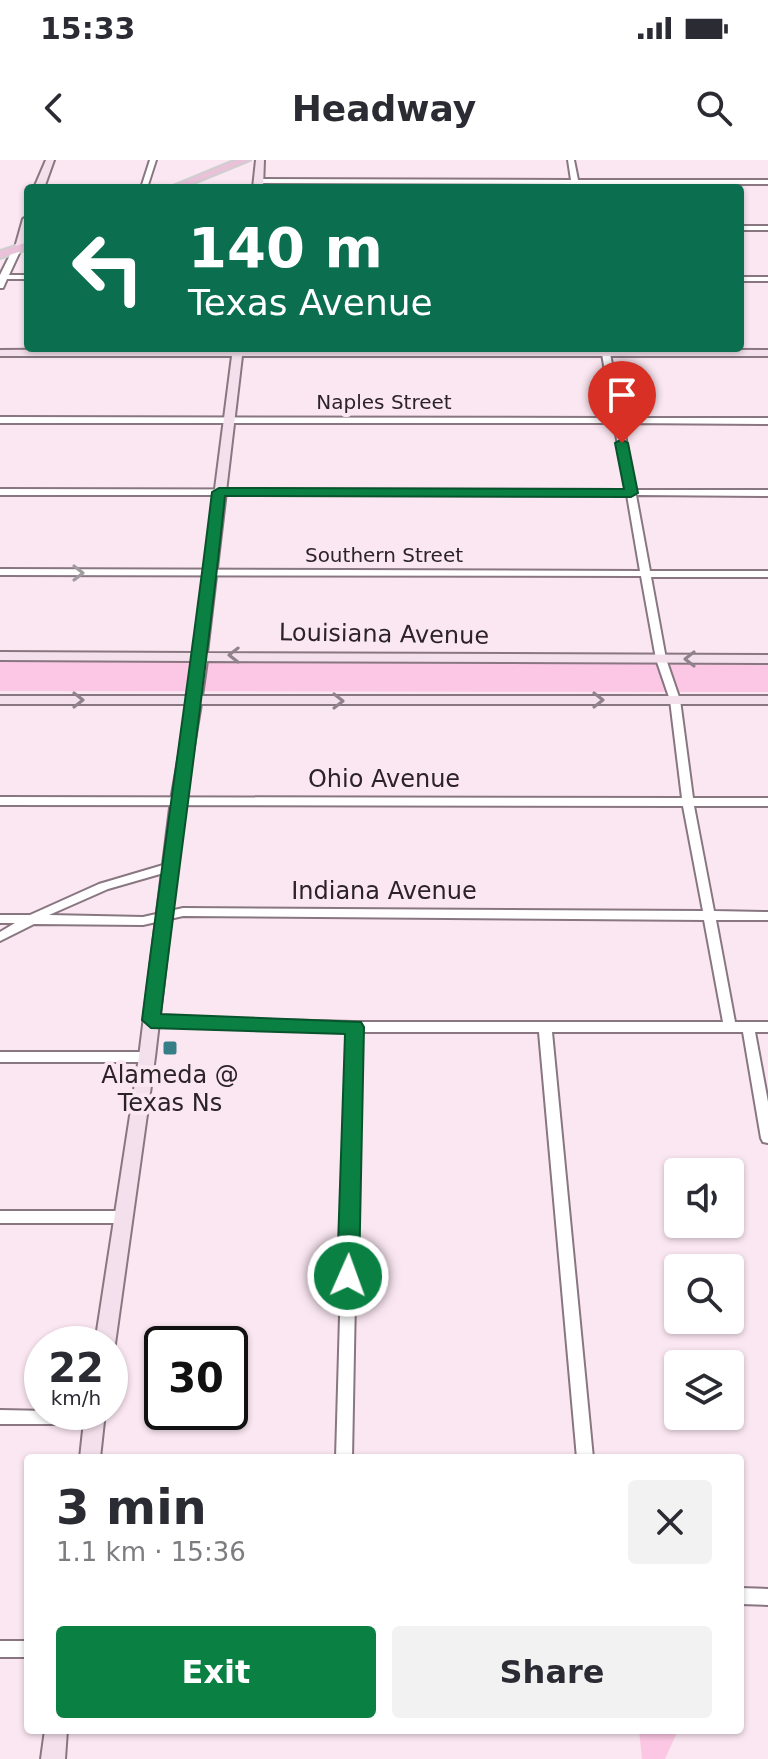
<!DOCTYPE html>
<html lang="en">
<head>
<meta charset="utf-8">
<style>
	body { margin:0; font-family:"DejaVu Sans",sans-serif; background:#f2f2f3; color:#2b2b33; height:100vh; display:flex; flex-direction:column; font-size:30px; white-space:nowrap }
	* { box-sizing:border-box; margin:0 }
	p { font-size:26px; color:#7c7c81 }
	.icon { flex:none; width:44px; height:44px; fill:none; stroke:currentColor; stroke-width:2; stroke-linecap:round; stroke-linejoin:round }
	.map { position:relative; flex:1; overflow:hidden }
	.drawer { position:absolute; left:24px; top:1294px; width:720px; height:280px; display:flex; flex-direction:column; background:#fff; border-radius:8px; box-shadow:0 2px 6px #0004 }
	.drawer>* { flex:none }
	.hud { position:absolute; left:24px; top:24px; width:720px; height:168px; border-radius:8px; box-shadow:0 2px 6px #0004; background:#0b6e4f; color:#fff; overflow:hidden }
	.buttons { position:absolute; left:664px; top:998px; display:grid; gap:16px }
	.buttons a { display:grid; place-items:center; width:80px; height:80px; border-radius:8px; background:#fff; box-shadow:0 2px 6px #0004; font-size:40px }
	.speed { position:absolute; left:24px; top:1166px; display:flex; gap:16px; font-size:40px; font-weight:700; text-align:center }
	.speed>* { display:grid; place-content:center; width:104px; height:104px; border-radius:50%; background:#fff; box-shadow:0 2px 6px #0004; line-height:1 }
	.speed small { font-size:20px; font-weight:400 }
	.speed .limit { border:4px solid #111; border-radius:12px; background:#fff; color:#111 }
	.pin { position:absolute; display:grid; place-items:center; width:68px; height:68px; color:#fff; margin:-82px -34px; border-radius:50% 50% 50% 0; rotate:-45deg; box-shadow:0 0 8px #0007 }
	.pin .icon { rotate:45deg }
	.me { position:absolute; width:88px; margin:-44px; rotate:2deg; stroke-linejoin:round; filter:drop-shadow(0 0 6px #0008) }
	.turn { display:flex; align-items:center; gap:28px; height:168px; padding:0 32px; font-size:36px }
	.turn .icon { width:104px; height:104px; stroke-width:2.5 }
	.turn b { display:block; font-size:56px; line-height:68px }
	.round { display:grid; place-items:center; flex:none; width:84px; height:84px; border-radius:8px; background:#f2f2f3 }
	.headline { display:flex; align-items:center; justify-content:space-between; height:136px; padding:0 32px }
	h1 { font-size:48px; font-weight:600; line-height:60px }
	.primary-button { display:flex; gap:16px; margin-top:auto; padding:16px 32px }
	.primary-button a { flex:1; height:92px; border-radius:8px; background:#0b8043; color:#fff; font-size:32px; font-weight:600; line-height:92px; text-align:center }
	.primary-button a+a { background:#f2f2f3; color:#2b2b33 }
	.status { display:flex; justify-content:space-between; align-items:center; height:56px; padding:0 40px; background:#fff; direction:ltr }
	.status svg { height:22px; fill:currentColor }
	header { display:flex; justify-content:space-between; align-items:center; height:104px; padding:0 32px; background:#fff; font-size:36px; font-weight:600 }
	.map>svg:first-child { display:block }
	.green { fill:#fcc7e4 }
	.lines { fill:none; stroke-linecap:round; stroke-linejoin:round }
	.street-casing { stroke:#887680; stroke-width:4 }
	.secondary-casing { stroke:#887680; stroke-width:4 }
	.primary-casing { stroke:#d0cfcf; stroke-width:4 }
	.street { fill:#fff; fill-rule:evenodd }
	.secondary { fill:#f4e0ec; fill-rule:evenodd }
	.primary { fill:#e9c1d8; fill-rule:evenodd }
	.oneway { stroke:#a09c9e }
	.oneway2 { stroke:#90828a }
	.route { fill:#0b8043; stroke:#07532c; stroke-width:2 }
	.poi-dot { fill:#377f86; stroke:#fbe7f2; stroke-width:3 }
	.labels { text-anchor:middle; stroke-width:8; stroke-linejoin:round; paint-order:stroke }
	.far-street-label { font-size:20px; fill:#2b2327; stroke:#fbe7f2 }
	.street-label { font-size:24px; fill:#2b2327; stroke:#fbe7f2 }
	.poi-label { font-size:24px; fill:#2b2327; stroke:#fbe7f2 }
</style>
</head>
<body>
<div class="status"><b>15:33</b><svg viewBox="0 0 49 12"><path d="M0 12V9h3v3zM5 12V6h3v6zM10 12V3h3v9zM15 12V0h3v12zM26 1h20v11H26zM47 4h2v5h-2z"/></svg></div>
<header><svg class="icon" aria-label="back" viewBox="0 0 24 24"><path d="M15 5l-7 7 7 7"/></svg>Headway<svg class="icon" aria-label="search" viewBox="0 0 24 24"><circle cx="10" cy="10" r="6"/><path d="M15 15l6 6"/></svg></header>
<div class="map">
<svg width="768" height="1599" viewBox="0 0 768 1599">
	<rect width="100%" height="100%" fill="#fbe7f2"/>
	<path class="green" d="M0 500 768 501V532L0 531Z
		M639 1570H678L665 1599H642Z"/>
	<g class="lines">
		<g class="street-casing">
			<path id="street" d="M150 0H156L147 28H141Z
				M568 0H574L578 20H768V24H579V28H573L572 24 259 23 256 21 259 19 571 20Z
				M740 66H768V70H740Z
				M14 87 21 89 9 115H28V119H7L3 128H0V115Z
				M740 117H768V121H740Z
				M601 188H609L622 258H768V264L623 263 635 330H768V336L636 335 650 411H768V417H651L666 499 680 540 693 638H768V646H694L714 751 768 752V760H716L735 862H768V872H755L768 942V983L763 982 761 978 743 872H552L593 1298H577L539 872H360L352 1298H336L348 872 151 865 147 863 145 860 147 857 354 862H723L704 760 183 756 143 765 34 764 0 781V772L15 763H0V755H30L99 724 170 703 176 707 174 710 108 729 49 755 143 757 183 748 703 751 683 646 0 645V637L682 638 670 540 656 499 641 416 0 415V409L640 411 627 335H0V329L626 330 614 263H0V257L613 258Z
				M0 892H147L151 894 153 897 151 900 147 902H0Z
				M0 1051H123L128 1053 130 1057 128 1061 123 1063H0Z
				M0 1250 99 1252 102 1257 99 1262 94 1264H0Z
				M740 1428 768 1429V1445L740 1444Z
				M0 1481H28V1497H0Z"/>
		</g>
		<g class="secondary-casing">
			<path id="secondary" d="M46 0H54L44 28H34Z
				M256 0H264L263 28H253Z
				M28 56V72L22 89 14 91 23 59Z
				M233 188 768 190V196H242L207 493 768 495V503L207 501 202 536H768V544H201L185 640 155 897 115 1184 110 1191V1184H95L139 897 171 640 188 544H0V536H189L193 501 0 500V492L194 493 232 196H0V190Z
				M85 1252H105L100 1298H80Z
				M45 1570H67L65 1599H41Z"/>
		</g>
		<g class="primary-casing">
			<path id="primary" d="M236 0H250L182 28H168Z
				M28 82V89L0 98V91Z"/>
		</g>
		<use href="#street" class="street"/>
		<use href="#secondary" class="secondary"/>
		<use href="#primary" class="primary"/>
	</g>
	<defs><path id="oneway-chevron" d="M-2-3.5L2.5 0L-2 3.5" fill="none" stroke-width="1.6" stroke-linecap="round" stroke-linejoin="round" transform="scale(2)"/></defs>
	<use class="oneway" href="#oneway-chevron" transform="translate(78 413)"/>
	<g class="oneway2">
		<use href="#oneway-chevron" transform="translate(234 495) rotate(-179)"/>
		<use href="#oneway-chevron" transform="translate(690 499) rotate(-180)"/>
		<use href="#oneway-chevron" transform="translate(78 540)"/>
		<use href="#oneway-chevron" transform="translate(598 540)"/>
		<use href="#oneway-chevron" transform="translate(338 541)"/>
	</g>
	<path class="route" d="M622 279 628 283 638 333 631 337 225 336C207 509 182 681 161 854L361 862 364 867 359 1116 356 1122 348 1125 341 1122 337 1116 345 874 151 868 142 860C164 684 191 509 212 332L219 328 624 329 615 283Z"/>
	<rect class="poi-dot" x="162" y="880" width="16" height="16" rx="4"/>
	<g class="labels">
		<g class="far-street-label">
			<text x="384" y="249">Naples Street</text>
			<text x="384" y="402">Southern Street</text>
		</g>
		<g class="street-label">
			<text transform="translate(384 474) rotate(1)" y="8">Louisiana Avenue</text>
			<text x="384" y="627">Ohio Avenue</text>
			<text x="384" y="739">Indiana Avenue</text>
		</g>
		<g class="poi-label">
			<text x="170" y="923">Alameda @<tspan x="170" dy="28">Texas Ns</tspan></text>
		</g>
	</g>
</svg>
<div class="buttons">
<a><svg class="icon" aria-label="sound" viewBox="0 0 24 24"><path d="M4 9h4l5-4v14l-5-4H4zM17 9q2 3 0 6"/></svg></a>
<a><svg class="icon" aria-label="search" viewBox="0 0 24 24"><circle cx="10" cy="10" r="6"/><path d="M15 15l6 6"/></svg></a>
<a><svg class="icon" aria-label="layers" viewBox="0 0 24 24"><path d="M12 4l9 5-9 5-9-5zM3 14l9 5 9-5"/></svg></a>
</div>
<div class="speed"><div>22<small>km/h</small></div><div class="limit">30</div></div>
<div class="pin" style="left:622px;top:283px;background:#d93025"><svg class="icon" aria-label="arrive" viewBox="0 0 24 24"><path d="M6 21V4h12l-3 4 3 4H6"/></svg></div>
<svg class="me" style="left:348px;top:1116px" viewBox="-20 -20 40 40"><circle r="17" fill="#0b8043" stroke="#fff" stroke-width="3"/><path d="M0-11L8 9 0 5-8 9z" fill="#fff"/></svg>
<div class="hud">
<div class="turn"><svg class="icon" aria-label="left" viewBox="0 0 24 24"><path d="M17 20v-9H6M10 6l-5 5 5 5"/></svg><div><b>140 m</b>Texas Avenue</div></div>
</div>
<section class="drawer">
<div class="headline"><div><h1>3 min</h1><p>1.1 km · 15:36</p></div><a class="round"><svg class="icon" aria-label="close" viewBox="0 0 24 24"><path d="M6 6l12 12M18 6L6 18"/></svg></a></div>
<div class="primary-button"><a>Exit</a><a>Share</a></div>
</section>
</div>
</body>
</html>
